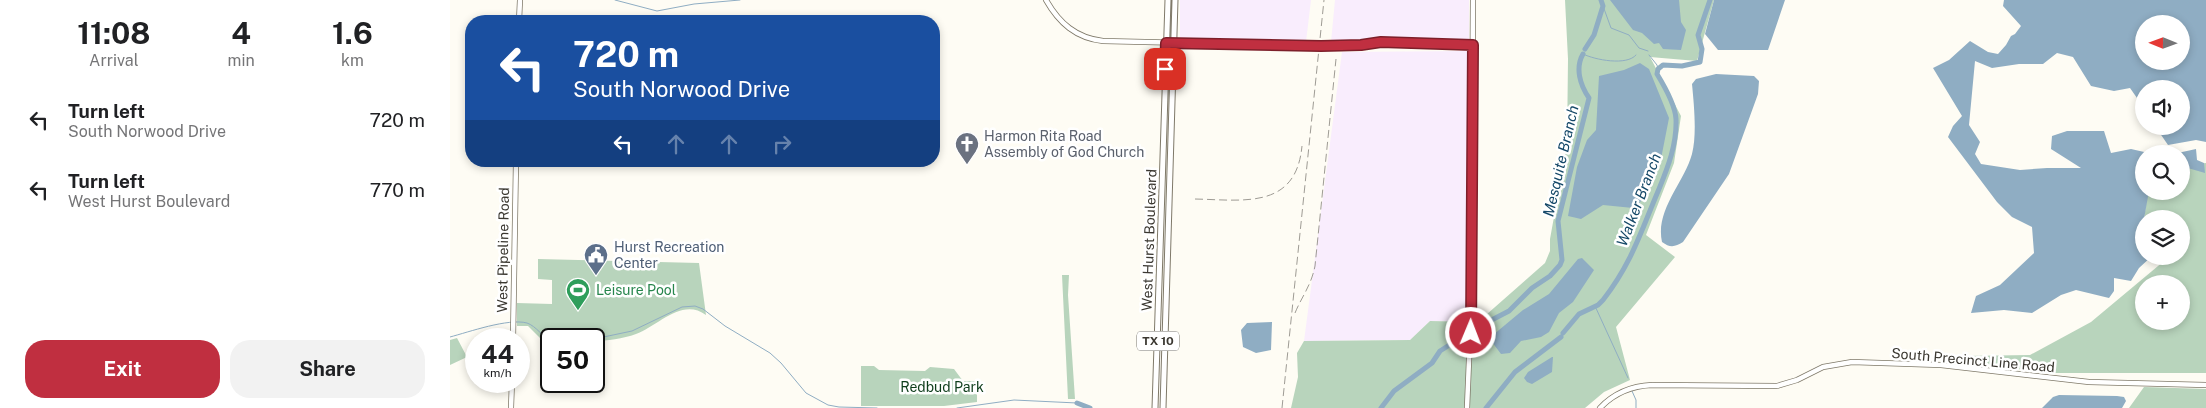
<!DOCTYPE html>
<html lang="en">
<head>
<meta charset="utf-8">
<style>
	body { margin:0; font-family:"Public Sans",sans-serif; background:#f2f2f2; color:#202124; height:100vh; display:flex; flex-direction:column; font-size:19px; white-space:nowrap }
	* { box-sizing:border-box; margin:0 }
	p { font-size:16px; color:#757577 }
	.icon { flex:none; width:28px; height:28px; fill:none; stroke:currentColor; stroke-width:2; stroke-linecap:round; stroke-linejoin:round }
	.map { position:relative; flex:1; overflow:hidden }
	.details { display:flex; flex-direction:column; background:#fff; width:450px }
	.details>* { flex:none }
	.guide { position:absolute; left:15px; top:15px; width:475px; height:152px; border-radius:20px; box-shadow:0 2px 8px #0003; background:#1a4fa0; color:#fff; overflow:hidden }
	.needle { width:32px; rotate:271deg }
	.controls { position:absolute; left:1685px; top:15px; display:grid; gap:10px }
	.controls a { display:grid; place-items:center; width:55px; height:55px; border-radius:50%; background:#fff; box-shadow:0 2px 8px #0003; font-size:25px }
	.speed { position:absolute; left:15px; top:328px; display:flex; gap:10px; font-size:25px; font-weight:700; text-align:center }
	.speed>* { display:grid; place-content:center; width:65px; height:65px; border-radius:50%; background:#fff; box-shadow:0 2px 8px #0003; line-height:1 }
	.speed small { font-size:12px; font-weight:400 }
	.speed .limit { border:2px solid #111; border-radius:8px; background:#fff; color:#111 }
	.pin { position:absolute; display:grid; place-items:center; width:42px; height:42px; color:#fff; margin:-21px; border-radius:10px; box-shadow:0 2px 8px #0006 }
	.me { position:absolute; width:55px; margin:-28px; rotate:1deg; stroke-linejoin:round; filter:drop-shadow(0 0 4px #0008) }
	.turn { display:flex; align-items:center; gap:18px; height:105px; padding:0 25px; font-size:22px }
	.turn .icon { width:65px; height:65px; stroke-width:2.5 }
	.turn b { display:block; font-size:35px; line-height:42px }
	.lanes { display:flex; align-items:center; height:48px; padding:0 25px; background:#0003; justify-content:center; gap:25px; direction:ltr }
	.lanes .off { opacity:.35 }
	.eta { display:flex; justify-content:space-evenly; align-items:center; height:85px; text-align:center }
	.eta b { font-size:30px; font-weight:700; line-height:35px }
	.primary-button { display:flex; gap:10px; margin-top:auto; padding:10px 25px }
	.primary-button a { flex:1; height:58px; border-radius:20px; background:#c02f40; color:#fff; font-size:20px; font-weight:700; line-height:58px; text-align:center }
	.primary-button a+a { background:#f2f2f2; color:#202124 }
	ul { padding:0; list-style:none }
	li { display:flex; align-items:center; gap:15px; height:70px; padding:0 25px }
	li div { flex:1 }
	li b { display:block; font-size:19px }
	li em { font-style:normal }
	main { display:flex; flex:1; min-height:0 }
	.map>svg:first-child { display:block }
	.industrial { fill:#f9edfd }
	.green { fill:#b8d4bc; fill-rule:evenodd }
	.water { fill:#8fadc3; fill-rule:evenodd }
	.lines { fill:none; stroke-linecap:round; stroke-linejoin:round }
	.stream { stroke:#8fadc3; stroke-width:1 }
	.river { stroke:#8fadc3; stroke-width:5 }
	.secondary-casing { stroke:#7f7969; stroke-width:6 }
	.primary-casing { stroke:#7f7969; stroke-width:7 }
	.secondary { stroke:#fff; stroke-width:4.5 }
	.primary { stroke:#fff; stroke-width:5 }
	.rail { stroke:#9e9b94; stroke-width:1; stroke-dasharray:8 4; stroke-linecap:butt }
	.route-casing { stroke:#7d1f2a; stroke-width:12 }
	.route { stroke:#c02f40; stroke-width:9 }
	.labels { text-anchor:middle; stroke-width:5; stroke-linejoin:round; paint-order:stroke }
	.shield { fill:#fff; stroke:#76746f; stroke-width:1 }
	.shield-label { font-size:12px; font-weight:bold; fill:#3b3831 }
	.worship-label { font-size:14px; fill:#5b616d; stroke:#fff; text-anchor:start }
	.street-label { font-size:14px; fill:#3b3831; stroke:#fff }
	.service-label { font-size:14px; fill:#4e5e75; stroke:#fff; text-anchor:start }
	.leisure-label { font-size:14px; fill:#27864d; stroke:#fff; text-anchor:start }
	.park-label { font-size:14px; fill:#0e3d1b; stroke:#fff }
	.water-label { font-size:15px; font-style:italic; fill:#154868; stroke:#fff }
</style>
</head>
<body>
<main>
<section class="details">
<div class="eta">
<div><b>11:08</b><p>Arrival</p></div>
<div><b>4</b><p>min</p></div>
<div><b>1.6</b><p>km</p></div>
</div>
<ul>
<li><svg class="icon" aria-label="left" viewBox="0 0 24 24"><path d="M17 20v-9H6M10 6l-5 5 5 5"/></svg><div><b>Turn left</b><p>South Norwood Drive</p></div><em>720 m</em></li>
<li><svg class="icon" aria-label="left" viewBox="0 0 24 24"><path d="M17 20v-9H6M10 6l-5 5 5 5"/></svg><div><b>Turn left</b><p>West Hurst Boulevard</p></div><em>770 m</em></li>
</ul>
<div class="primary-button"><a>Exit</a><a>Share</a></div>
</section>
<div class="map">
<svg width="1756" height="408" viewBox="0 0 1756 408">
	<rect width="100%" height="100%" fill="#fefcf4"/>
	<path class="industrial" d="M730 0H861L856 42 730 39Z
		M885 0H1019V41L935 39 881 42Z
		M1018 51 1017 322 980 321 960 340 854 341 892 52Z"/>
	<path class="green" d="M1115 0H1264L1247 61 1200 57 1231 116 1224 163 1196 235 1225 257 1166 327 1180 380 1154 392 1135 408H841L848 377 847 353 854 341 960 340 980 321 1028 322 1095 263 1100 251V239L1117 145 1118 59Z
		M1756 163V373H1594L1504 359 1512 356 1580 355 1641 322 1720 256H1731V219H1694L1697 197 1701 191H1731V165ZM1694 284H1731V321H1694Z
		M88 259 249 263 256 315C232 297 208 326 186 334 173 339 157 340 144 342V339H101V346L94 342 78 326H67V303L102 304V280L88 279Z
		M612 275H619L618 295 625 399H618Z
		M7 338 17 357 0 365V340Z
		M411 366H424L429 370 475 371 480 367 504 369 513 381H527V402L494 406H411Z
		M1694 387 1756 389V408H1679Z"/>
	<path class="water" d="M1160 0H1229L1231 22 1236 30 1231 50 1213 49 1209 43 1204 44 1192 33 1183 30Z
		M1264 0H1335L1318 50H1268L1255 34Z
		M1554 0H1756V142L1746 140 1718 145 1705 126H1731V89H1694V108L1680 88 1664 91 1641 86 1623 57 1607 53 1593 64H1569L1542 68 1525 61 1519 125 1530 142 1525 154 1531 164 1570 170 1597 168H1631L1601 149 1602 136 1617 131H1654L1661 153 1681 149 1703 154H1694V191H1699L1694 219V256H1702L1689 268 1681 281 1664 278V291L1659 298 1626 290 1611 295 1582 313 1554 310 1521 313 1526 296 1550 285 1584 253 1582 227 1562 217 1547 202 1498 137 1503 126 1512 116 1483 68 1499 60 1520 41 1538 52 1548 54 1556 45 1561 36 1565 34 1571 26 1553 6ZM1694 24H1731V61H1694Z
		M1190 63 1199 69 1219 118 1210 164 1205 173 1196 197 1183 208 1153 205 1131 219 1118 216 1127 167 1137 140 1146 130 1149 76 1174 70Z
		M1266 74 1304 76 1309 81 1308 94 1279 174 1233 242C1225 247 1220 248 1212 242 1205 210 1234 183 1242 154 1247 135 1244 105 1242 84L1246 79Z
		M1746 149 1747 160 1754 163 1755 173 1731 166V154H1723Z
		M1132 258 1144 270 1123 302 1109 313 1099 332 1091 337 1071 341 1060 353 1051 354 1042 342 1043 335 1073 310 1099 294 1128 259Z
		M822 322 821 350 806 353 793 347 791 330 797 323Z
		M1102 357H1103L1102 372 1082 384 1077 382 1074 378 1078 372Z
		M1609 395 1667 396 1674 397 1676 401 1672 408H1592L1603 397Z"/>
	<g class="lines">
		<path class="stream" d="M165 0 207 11 244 4 290 0
			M1153 6 1161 28 1179 35 1189 48 1198 51
			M1133 54C1145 60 1177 66 1186 55
			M1199 55 1207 65 1208 69
			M1145 306 1178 378
			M0 337C19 332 58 318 77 323 86 326 93 337 101 342
			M144 339 182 331 232 307 245 306 253 309 275 326 320 353 331 363 356 393 378 405 389 407 427 408
			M1182 391 1186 400V408
			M507 408 564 400 627 403"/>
		<path class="river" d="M1135 49 1144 35 1153 6 1151 0
			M1030 326 1059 311 1082 288 1100 276 1110 265 1112 260 1108 221 1139 98C1130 85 1125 68 1133 54
			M1113 333 1129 314 1148 305 1153 300C1182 263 1191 231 1209 189 1218 167 1227 144 1226 119 1225 104 1215 87 1207 74L1208 69 1213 65 1232 66 1250 62 1252 49 1248 35 1260 0
			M627 403 640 408
			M931 408 944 391 982 363 990 351 1015 335
			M1036 408 1065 372 1111 337"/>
		<g class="secondary-casing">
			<path id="secondary" d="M596 0C609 23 626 38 653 41L871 46 911 45 931 42 1023 45
				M69 21 70 0
				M63 339 66 161
				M61 408 62 381
				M1017 408 1021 313 1023 0
				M1150 408C1164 393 1181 386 1202 385L1327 386 1347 380 1373 367 1402 362 1491 365 1639 382 1756 385"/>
		</g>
		<g class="primary-casing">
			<path id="primary" d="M705 408 718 0
				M713 408 725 0"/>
		</g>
		<use href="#secondary" class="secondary"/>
		<use href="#primary" class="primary"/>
		<path class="rail" d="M745 199C793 200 846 210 852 146
			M845 313C852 296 861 286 865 266L886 59
			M832 408 874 0"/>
	</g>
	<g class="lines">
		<g class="route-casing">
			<path id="route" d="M715 69 716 43 871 46 911 45 931 42 1023 45 1021 333"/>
		</g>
		<use href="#route" class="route"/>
	</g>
	<defs>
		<g id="church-pin" transform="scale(1.25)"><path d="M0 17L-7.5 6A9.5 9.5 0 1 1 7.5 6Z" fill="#6b7280" stroke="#fff"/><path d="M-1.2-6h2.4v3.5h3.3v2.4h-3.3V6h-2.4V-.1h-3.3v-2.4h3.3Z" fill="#fff"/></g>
		<g id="civic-pin" transform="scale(1.25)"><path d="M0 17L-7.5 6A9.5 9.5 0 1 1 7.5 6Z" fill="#5c6f8a" stroke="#fff"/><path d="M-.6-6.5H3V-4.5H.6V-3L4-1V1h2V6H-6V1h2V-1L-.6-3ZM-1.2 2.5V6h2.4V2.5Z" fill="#fff"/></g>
		<g id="stadium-pin" transform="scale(1.25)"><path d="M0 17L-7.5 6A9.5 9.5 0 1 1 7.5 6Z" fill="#2e9e5b" stroke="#fff"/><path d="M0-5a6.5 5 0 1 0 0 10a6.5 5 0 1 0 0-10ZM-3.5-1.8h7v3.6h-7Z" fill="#fff"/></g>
	</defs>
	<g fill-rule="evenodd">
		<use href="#church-pin" x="517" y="144"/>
		<use href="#civic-pin" x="146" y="255"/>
		<use href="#stadium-pin" x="128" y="290"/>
	</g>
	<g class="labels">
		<rect class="shield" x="687" y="331.5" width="42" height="19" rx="4"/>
		<g class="shield-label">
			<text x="708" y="345">TX 10</text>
		</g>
		<g class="worship-label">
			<text x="534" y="141">Harmon Rita Road<tspan x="534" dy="16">Assembly of God Church</tspan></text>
		</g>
		<g class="street-label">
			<text transform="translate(699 240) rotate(-88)" y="5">West Hurst Boulevard</text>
			<text transform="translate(53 250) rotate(-89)" y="5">West Pipeline Road</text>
			<text transform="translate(1523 360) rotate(5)" y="5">South Precinct Line Road</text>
		</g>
		<g class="service-label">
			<text x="164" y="252">Hurst Recreation<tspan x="164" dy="16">Center</tspan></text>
		</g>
		<g class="leisure-label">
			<text x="146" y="295">Leisure Pool</text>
		</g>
		<g class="park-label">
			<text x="492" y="392">Redbud Park</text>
		</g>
		<g class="water-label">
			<text transform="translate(1111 161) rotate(-77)" y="5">Mesquite Branch</text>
			<text transform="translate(1189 200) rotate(-69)" y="5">Walker Branch</text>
		</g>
	</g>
</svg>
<div class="controls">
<a><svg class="needle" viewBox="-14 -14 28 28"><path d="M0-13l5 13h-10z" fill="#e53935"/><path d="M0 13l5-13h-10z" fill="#757577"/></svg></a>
<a><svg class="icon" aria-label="sound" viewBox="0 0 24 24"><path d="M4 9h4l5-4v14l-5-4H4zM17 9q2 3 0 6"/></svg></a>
<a><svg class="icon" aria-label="search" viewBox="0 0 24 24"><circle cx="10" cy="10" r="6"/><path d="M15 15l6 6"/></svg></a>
<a><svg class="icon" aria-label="layers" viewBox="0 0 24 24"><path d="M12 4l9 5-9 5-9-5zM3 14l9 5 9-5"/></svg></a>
<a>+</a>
</div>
<div class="speed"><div>44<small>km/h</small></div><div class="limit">50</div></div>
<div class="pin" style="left:715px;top:69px;background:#d93025"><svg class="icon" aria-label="arrive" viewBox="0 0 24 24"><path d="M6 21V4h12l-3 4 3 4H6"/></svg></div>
<svg class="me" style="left:1021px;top:333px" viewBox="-20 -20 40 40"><circle r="17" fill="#c02f40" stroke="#fff" stroke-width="3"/><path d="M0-11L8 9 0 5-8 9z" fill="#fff"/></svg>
<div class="guide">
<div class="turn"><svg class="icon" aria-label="left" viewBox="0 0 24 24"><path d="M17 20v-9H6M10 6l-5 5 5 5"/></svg><div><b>720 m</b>South Norwood Drive</div></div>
<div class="lanes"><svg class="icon" aria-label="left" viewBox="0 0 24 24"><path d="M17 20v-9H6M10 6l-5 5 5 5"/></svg><svg class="icon off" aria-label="ahead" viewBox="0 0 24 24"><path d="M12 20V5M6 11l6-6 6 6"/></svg><svg class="icon off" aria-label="ahead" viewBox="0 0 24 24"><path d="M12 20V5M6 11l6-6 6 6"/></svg><svg class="icon off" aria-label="right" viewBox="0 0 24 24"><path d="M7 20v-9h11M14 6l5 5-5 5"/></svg></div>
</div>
</div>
</main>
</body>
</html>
